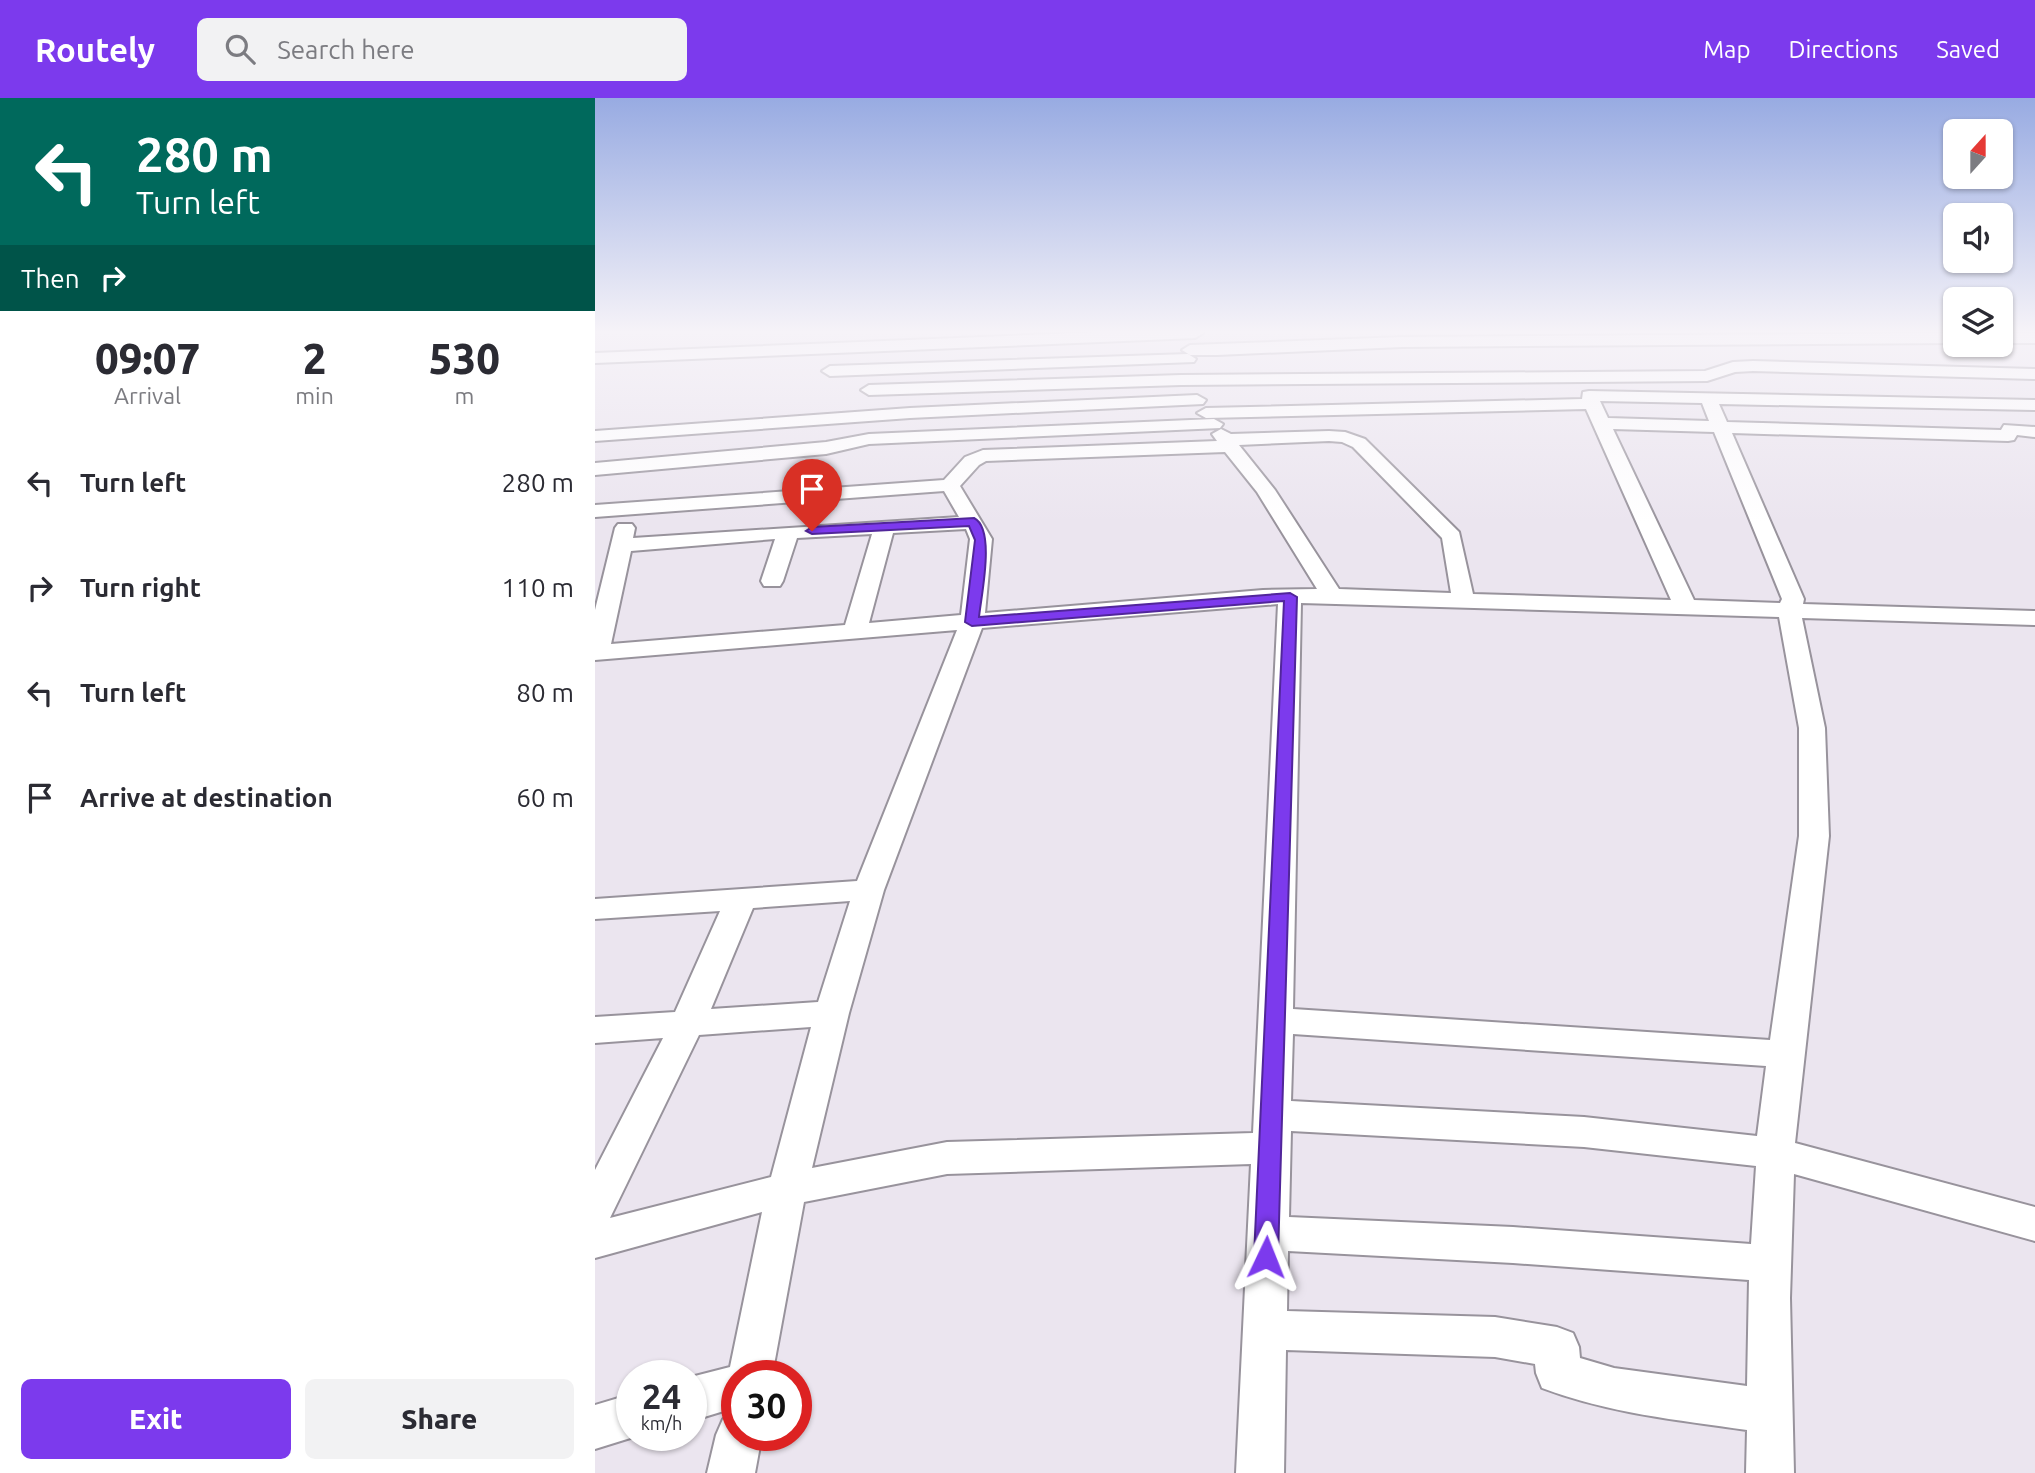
<!DOCTYPE html>
<html lang="en">
<head>
<meta charset="utf-8">
<style>
	body { margin:0; font-family:Ubuntu,sans-serif; background:#f2f2f3; color:#2b2b33; height:100vh; display:flex; flex-direction:column; font-size:26px; white-space:nowrap }
	* { box-sizing:border-box; margin:0 }
	p { font-size:23px; color:#7c7c81 }
	.icon { flex:none; width:38px; height:38px; fill:none; stroke:currentColor; stroke-width:2; stroke-linecap:round; stroke-linejoin:round }
	.map { position:relative; flex:1; overflow:hidden }
	.drawer { display:flex; flex-direction:column; background:#fff; width:595px }
	.drawer>* { flex:none }
	.guide { background:#00695c; color:#fff; overflow:hidden }
	.needle { width:46px; rotate:21deg }
	.fabs { position:absolute; left:1348px; top:21px; display:grid; gap:14px }
	.fabs a { display:grid; place-items:center; width:70px; height:70px; border-radius:10px; background:#fff; box-shadow:0 2px 5px #0004; font-size:35px }
	.speed { position:absolute; left:21px; top:1262px; display:flex; gap:14px; font-size:35px; font-weight:700; text-align:center }
	.speed>* { display:grid; place-content:center; width:91px; height:91px; border-radius:50%; background:#fff; box-shadow:0 2px 5px #0004; line-height:1 }
	.speed small { font-size:18px; font-weight:400 }
	.speed .limit { border:10px solid #d22; background:#fff; color:#111 }
	.pin { position:absolute; display:grid; place-items:center; width:60px; height:60px; color:#fff; margin:-72px -30px; border-radius:50% 50% 50% 0; rotate:-45deg; box-shadow:0 0 7px #0007 }
	.pin .icon { rotate:45deg }
	.me { position:absolute; width:77px; margin:-38px; rotate:2deg; stroke-linejoin:round; filter:drop-shadow(0 0 5px #0008) }
	.turn { display:flex; align-items:center; gap:24px; height:147px; padding:0 21px; font-size:32px }
	.turn .icon { width:91px; height:91px; stroke-width:2.5 }
	.turn b { display:block; font-size:49px; line-height:60px }
	.then { display:flex; align-items:center; height:66px; padding:0 21px; background:#0003; gap:14px; font-size:26px }
	.eta { display:flex; justify-content:space-evenly; align-items:center; height:119px; text-align:center }
	.eta b { font-size:42px; font-weight:800; line-height:49px }
	.action { display:flex; gap:14px; margin-top:auto; padding:14px 21px }
	.action a { flex:1; height:80px; border-radius:10px; background:#7c3aed; color:#fff; font-size:28px; font-weight:800; line-height:80px; text-align:center }
	.action a+a { background:#f2f2f3; color:#2b2b33 }
	ul { padding:0; list-style:none }
	li { display:flex; align-items:center; gap:21px; height:105px; padding:0 21px }
	li div { flex:1 }
	li b { display:block; font-size:26px }
	li em { font-style:normal }
	header { display:flex; align-items:center; gap:42px; box-sizing:border-box; height:98px; padding:0 35px; background:#7c3aed; color:#fff }
	header strong { font-size:33px }
	nav { display:flex; gap:38px; margin-inline-start:auto; font-size:24px }
	.search { width:490px; height:63px; background:#f2f2f3; display:flex; align-items:center; gap:18px; box-sizing:border-box; padding:0 24px; border-radius:10px; color:#7c7c81; font-size:26px }
	main { display:flex; flex:1; min-height:0 }
	.map>svg:first-child { display:block }
	.lines { fill:none; stroke-linecap:round; stroke-linejoin:round }
	.minor-casing { stroke:#98939c; stroke-width:4 }
	.minor { fill:#fff; fill-rule:evenodd }
	.route { fill:#7c3aed; stroke:#51269a; stroke-width:2 }
</style>
</head>
<body>
<header>
<strong>Routely</strong>
<div class="search"><svg class="icon" aria-label="search" viewBox="0 0 24 24"><circle cx="10" cy="10" r="6"/><path d="M15 15l6 6"/></svg>Search here</div>
<nav><a>Map</a><a>Directions</a><a>Saved</a></nav>
</header>
<main>
<section class="drawer">
<div class="guide">
<div class="turn"><svg class="icon" aria-label="left" viewBox="0 0 24 24"><path d="M17 20v-9H6M10 6l-5 5 5 5"/></svg><div><b>280 m</b>Turn left</div></div>
<div class="then">Then<svg class="icon" aria-label="right" viewBox="0 0 24 24"><path d="M7 20v-9h11M14 6l5 5-5 5"/></svg></div>
</div>
<div class="eta">
<div><b>09:07</b><p>Arrival</p></div>
<div><b>2</b><p>min</p></div>
<div><b>530</b><p>m</p></div>
</div>
<ul>
<li><svg class="icon" aria-label="left" viewBox="0 0 24 24"><path d="M17 20v-9H6M10 6l-5 5 5 5"/></svg><div><b>Turn left</b></div><em>280 m</em></li>
<li><svg class="icon" aria-label="right" viewBox="0 0 24 24"><path d="M7 20v-9h11M14 6l5 5-5 5"/></svg><div><b>Turn right</b></div><em>110 m</em></li>
<li><svg class="icon" aria-label="left" viewBox="0 0 24 24"><path d="M17 20v-9H6M10 6l-5 5 5 5"/></svg><div><b>Turn left</b></div><em>80 m</em></li>
<li><svg class="icon" aria-label="arrive" viewBox="0 0 24 24"><path d="M6 21V4h12l-3 4 3 4H6"/></svg><div><b>Arrive at destination</b></div><em>60 m</em></li>
</ul>
<div class="action"><a>Exit</a><a>Share</a></div>
</section>
<div class="map">
<svg width="1440" height="1375" viewBox="0 0 1440 1375">
	<rect width="100%" height="100%" fill="#ebe5ef"/>
	<g class="lines">
		<g class="minor-casing">
			<path id="minor" d="M553 232H606L608 235 600 240 0 265V255Z
				M1360 235V245L807 249 622 257H595L587 252 595 247 807 239Z
				M1405 235H1440V245H1405Z
				M593 256 601 261 599 264 235 278 227 273 235 268Z
				M1158 263 1440 271V281L1158 273 1140 274 1112 283 586 287 274 297 266 292 274 287 586 277 1110 273 1138 264Z
				M994 293 1440 302V312L1124 306 1132 324 1406 332 1409 327 1440 329V339L1422 337 1419 342 1413 343 1137 335 1209 501 1208 506 1440 513V527L1207 520 1230 630 1234 738 1200 1045 1440 1109V1143L1199 1076 1195 1200 1199 1375H1151L1152 1332C1082 1322 1013 1315 947 1290L941 1275 940 1266 900 1259 691 1252 689 1375H641L656 1066 352 1076 209 1104 177 1278H142V1309L96 1323V1279L135 1269 167 1114 0 1160V1072L68 940 0 945V919L80 914 125 813 0 821V801L262 783 362 532 0 562V512L20 430 23 426H37L40 430 38 440 364 419 349 393 0 419V407L349 382 370 359 388 352 622 343 617 336 626 331 636 336 734 333 750 334 770 341 864 434 878 496 1076 502 991 311 611 320 602 315 611 310 987 301 988 294ZM1005 303 1107 305 1114 323 1013 320ZM1018 331 1119 334 1187 501 1185 505 1099 502ZM734 343 747 344 758 349 847 440 856 495 744 491 680 392 644 347ZM630 354 662 394 722 491 668 492 390 515 397 441 365 388 384 367 391 363ZM371 431 375 441 366 517 274 525 298 435ZM277 436 250 527 16 546 36 453 180 441 166 483 169 488H185L188 483 202 440ZM706 505 1184 519 1204 630V738L1175 942 698 911ZM683 506 658 1035 352 1044 217 1070 254 915 289 792 387 530ZM255 803 223 904 116 911 158 810ZM216 929 176 1079 15 1120 104 937ZM698 936 1171 968 1162 1038 989 1019 696 1003ZM696 1033 989 1049 1161 1068 1156 1146 918 1129 694 1119ZM693 1153 918 1165 1154 1182 1152 1288 1019 1270 985 1260 984 1249 978 1235 962 1229 900 1219 692 1213Z
				M602 297 611 302 608 306 315 320 0 343V333L315 310Z
				M619 321 628 326 625 330 274 346 231 356 0 377V365L231 344 274 336Z
				M37 1296V1337H45L0 1351V1307Z
				M142 1315V1337H167L160 1375H112L121 1337 128 1321Z"/>
		</g>
		<use href="#minor" class="minor"/>
	</g>
	<linearGradient id="sky" x2="0" y2="1"><stop stop-color="#98abe2"/><stop offset="0.55" stop-color="#f6f3f8"/><stop offset="1" stop-color="#f6f3f8" stop-opacity="0"/></linearGradient>
	<rect width="1440" height="425" fill="url(#sky)"/>
	<path class="route" d="M379 420C401 431 386 498 384 519L695 495 702 499 683 1159 679 1166 671 1169 663 1166 659 1159 689 503 377 528 370 524 380 442 374 428 217 436 211 433 217 429Z"/>
</svg>
<div class="fabs">
<a><svg class="needle" viewBox="-14 -14 28 28"><path d="M0-13l5 13h-10z" fill="#e53935"/><path d="M0 13l5-13h-10z" fill="#7c7c81"/></svg></a>
<a><svg class="icon" aria-label="sound" viewBox="0 0 24 24"><path d="M4 9h4l5-4v14l-5-4H4zM17 9q2 3 0 6"/></svg></a>
<a><svg class="icon" aria-label="layers" viewBox="0 0 24 24"><path d="M12 4l9 5-9 5-9-5zM3 14l9 5 9-5"/></svg></a>
</div>
<div class="speed"><div>24<small>km/h</small></div><div class="limit">30</div></div>
<div class="pin" style="left:217px;top:433px;background:#d93025"><svg class="icon" aria-label="arrive" viewBox="0 0 24 24"><path d="M6 21V4h12l-3 4 3 4H6"/></svg></div>
<svg class="me" style="left:671px;top:1159px" viewBox="-20 -20 40 40"><path d="M0-17L14 15 0 8-14 15z" fill="#7c3aed" stroke="#fff" stroke-width="4"/></svg>
</div>
</main>
</body>
</html>
